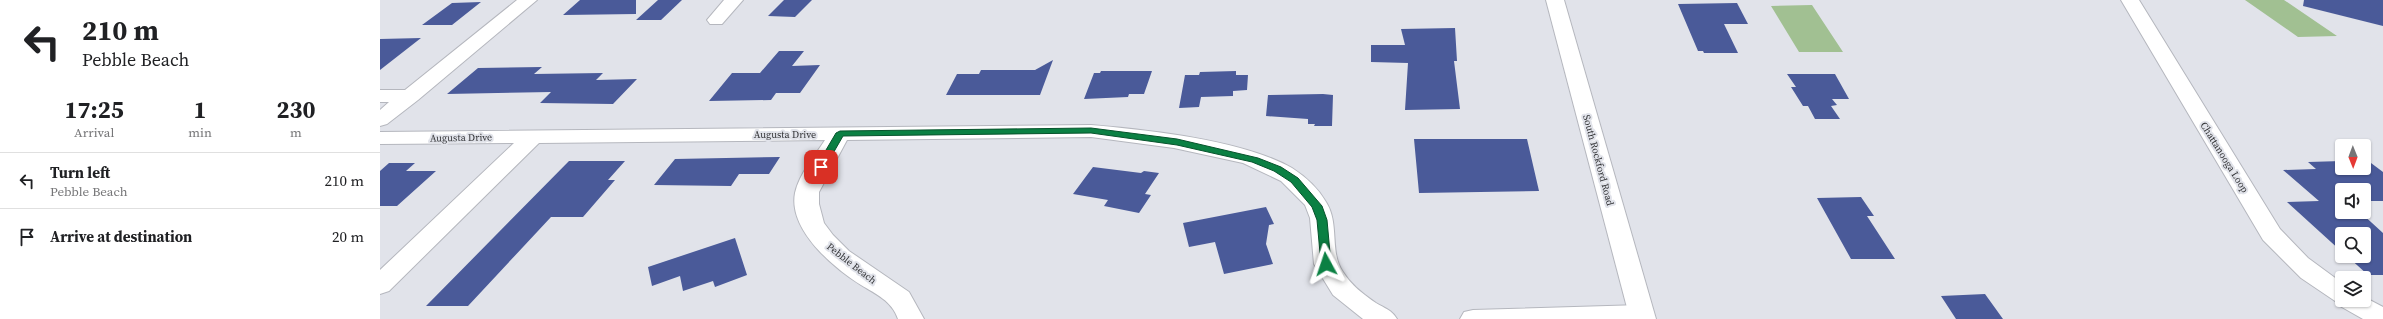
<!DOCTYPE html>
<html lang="en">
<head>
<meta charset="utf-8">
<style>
	body { margin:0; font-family:"Source Serif 4",serif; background:#f6f6f6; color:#202124; height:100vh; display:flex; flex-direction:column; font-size:15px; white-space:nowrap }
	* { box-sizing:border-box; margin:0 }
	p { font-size:13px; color:#757577 }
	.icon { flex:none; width:22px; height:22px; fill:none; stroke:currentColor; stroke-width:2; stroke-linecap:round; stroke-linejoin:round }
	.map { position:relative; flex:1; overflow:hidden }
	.drawer { display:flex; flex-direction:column; background:#fff; width:380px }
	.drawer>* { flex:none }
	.banner { background:#fff; color:#202124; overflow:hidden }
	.needle { width:26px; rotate:179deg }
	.tools { position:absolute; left:1955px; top:139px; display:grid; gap:8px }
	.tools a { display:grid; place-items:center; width:36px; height:36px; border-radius:4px; background:#fff; box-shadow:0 1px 3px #0004; font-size:20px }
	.pin { position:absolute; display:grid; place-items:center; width:34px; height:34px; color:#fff; margin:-17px; border-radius:8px; box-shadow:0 2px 6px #0006 }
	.me { position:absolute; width:44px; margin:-22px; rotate:355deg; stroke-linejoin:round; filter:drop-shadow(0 0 3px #0008) }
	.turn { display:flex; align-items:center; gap:14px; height:84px; padding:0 16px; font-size:18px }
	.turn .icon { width:52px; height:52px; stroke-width:2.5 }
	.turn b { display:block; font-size:28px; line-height:34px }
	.eta { display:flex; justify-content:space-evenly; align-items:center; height:68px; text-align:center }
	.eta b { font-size:24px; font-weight:700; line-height:28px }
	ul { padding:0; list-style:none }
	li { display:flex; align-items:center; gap:12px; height:56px; padding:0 16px; border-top:1px solid #e0e0e0 }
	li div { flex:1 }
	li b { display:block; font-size:15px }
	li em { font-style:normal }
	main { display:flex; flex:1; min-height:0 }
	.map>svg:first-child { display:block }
	.green { fill:#a1c092 }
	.building { fill:#4a5a99 }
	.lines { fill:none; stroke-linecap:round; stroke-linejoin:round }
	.street-casing { stroke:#b5b7be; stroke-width:2 }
	.secondary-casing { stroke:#b5b7be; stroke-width:2 }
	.street { fill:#fff; fill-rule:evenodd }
	.secondary { fill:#fff; fill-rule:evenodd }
	.route { fill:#0b8043; stroke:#07532c }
	.labels { text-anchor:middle; stroke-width:4; stroke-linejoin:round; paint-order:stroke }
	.street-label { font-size:10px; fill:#323336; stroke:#e1e3ea }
</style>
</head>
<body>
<main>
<section class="drawer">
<div class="banner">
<div class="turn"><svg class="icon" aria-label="left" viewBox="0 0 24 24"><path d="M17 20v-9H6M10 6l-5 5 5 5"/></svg><div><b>210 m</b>Pebble Beach</div></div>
</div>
<div class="eta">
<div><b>17:25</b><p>Arrival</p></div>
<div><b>1</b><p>min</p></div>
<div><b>230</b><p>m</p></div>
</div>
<ul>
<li><svg class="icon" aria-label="left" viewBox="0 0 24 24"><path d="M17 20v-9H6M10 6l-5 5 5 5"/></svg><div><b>Turn left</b><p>Pebble Beach</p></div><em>210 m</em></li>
<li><svg class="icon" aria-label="arrive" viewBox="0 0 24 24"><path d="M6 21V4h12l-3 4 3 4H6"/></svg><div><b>Arrive at destination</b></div><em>20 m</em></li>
</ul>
</section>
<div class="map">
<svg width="2003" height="319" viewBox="0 0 2003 319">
	<rect width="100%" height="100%" fill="#e1e3ea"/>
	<path class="green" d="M1865 0H1904L1957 36 1918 37Z
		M1432 5 1463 52H1419L1391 6Z"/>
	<path class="building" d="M200 0H256V14L183 15Z
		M278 0H302L281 20H256Z
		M404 0H432L415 17 388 16Z
		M1924 0H2003V26L1923 6Z
		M101 2 72 25H42L72 3Z
		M1357 3 1368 24H1344L1358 53H1324L1323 51H1318L1298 4Z
		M1075 28 1077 61H1074L1080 109 1025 110 1028 63 991 62V45H1025L1021 29Z
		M41 38 0 70V39Z
		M399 51H424L412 66 440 65 420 93H396L391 100 329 101 352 73H380Z
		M673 60 660 95H566L577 74H599L601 70H655Z
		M162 67 154 74 223 73 216 80 257 79 233 104 160 103 171 92 67 94 98 68Z
		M721 71H772L764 94H749L748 97 704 99 714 73H720Z
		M856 71V75H868L867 90 853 91V96L821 97 819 107 799 108 805 75H819L820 72Z
		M1407 74H1455L1469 99H1452L1457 105 1451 106 1460 119H1435L1428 106H1423L1411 87H1416Z
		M943 94 953 95 952 126H934L935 124H928V119L886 116 888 95Z
		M1034 139H1147L1159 191 1039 193Z
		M400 157 389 174H359L351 186 274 185 295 159Z
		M1984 160H1987L2003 172V201H1984V190H1962V212H1980L2003 233V275H1988L1967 256H1984V234H1962V252L1907 202 1939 201 1903 170 1936 169 1928 162 1962 161V168H1984Z
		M189 161H245L228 180H235L203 217H171L88 306H46Z
		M9 163H35L26 171H56L17 206H0V171Z
		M713 167 761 173 764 171 779 173 765 194 771 195 759 213 724 206 728 200 693 194Z
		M1481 197 1494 216H1487L1515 259H1471L1437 198Z
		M886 207 894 224 889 225 886 244 893 264 844 274 835 242 809 247 803 223Z
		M355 238 367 275 335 287 333 281 303 291 300 276 272 286 268 267Z
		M1605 294 1623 319H1576L1561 296Z"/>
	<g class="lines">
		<g class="street-casing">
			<path id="street" d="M137 0H157L38 100 7 124 0 126V110L9 102H0V90H25Z
				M344 0H363L342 24H330L327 20Z
				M1741 0H1759L1900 229 1928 258 1962 283V300H1984V297L2003 307V319H1983L1960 306 1958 303 1921 278 1883 240Z
				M711 125C768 130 863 140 912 168 926 177 938 188 946 202 960 224 949 252 963 272 971 285 984 295 996 303 1004 308 1012 310 1017 319H983L953 295 934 264 930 218 925 205 901 181 863 163 794 148 711 137 467 140 439 192V204L444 223 453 235 469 251 529 292 544 319H518C512 301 496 294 481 285 454 268 408 230 415 193 419 174 435 156 445 140L159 143 9 291 0 294V270L134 143 0 144V132Z
				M1261 305 1270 307 1274 314 1271 319H1080L1084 312 1093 310Z"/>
		</g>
		<g class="secondary-casing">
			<path id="secondary" d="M1166 0H1184L1276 319H1250Z"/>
		</g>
		<use href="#street" class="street"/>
		<use href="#secondary" class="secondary"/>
	</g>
	<path class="route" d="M711 128 797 139 878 158 901 167 918 178 942 206 947 220 951 264 946 267 941 264 937 220 932 207 911 182 894 171 872 162 797 145 711 133 463 136 444 169 436 167 456 133 460 131Z"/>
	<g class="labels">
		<g class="street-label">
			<text x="405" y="138">Augusta Drive</text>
			<text transform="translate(81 137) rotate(-1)" y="4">Augusta Drive</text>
			<text transform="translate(1845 157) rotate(58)" y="4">Chattanooga Loop</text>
			<text transform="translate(1219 160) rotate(75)" y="4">South Rockford Road</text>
			<text transform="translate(472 263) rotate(38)" y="4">Pebble Beach</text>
		</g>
	</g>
</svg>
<div class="tools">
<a><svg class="needle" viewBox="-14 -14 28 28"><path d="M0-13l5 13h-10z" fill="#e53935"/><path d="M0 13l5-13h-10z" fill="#757577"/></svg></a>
<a><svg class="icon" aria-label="sound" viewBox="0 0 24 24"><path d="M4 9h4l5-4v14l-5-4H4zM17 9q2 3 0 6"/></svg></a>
<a><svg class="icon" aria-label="search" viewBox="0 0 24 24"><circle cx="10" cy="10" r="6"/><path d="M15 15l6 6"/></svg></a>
<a><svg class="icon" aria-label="layers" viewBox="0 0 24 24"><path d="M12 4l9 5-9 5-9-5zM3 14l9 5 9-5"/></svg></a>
</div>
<div class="pin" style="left:441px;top:167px;background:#d93025"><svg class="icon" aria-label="arrive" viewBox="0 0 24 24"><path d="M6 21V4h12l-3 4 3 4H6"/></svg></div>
<svg class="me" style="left:946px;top:264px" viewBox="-20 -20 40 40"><path d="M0-17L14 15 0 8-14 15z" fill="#0b8043" stroke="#fff" stroke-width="4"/></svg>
</div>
</main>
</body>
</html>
